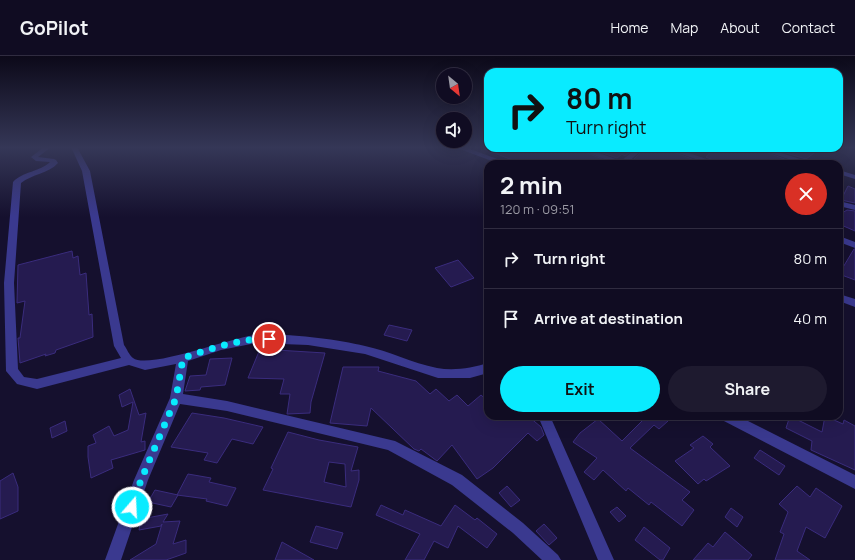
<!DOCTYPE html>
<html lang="en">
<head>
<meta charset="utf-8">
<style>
	body { margin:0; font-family:Manrope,sans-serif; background:#1e1a2f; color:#f1f3f6; height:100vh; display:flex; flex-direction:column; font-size:15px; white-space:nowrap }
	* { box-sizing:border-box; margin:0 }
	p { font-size:13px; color:#9c9ba5 }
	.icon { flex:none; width:22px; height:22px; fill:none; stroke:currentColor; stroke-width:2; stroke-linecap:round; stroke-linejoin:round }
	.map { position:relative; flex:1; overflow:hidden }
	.sheet { position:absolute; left:484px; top:104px; width:359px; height:260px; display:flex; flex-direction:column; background:#100c22; border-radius:12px; box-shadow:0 4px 16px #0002,0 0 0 1px #302c40 }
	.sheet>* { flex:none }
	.hud { position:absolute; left:484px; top:12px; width:359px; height:84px; border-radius:12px; box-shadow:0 4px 16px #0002,0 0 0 1px #302c40; background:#09ebff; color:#111; overflow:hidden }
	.needle { width:26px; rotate:151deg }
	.tools { position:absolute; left:436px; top:12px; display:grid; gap:8px }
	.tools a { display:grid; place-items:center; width:36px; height:36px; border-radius:50%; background:#100c22; box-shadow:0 4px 16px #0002,0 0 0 1px #302c40; font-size:20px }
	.pin { position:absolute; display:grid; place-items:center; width:34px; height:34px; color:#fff; margin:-17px; border:2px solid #fff; border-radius:50%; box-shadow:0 1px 4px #0007 }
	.me { position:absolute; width:44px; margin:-22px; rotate:19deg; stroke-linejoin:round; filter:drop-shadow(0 0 3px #0008) }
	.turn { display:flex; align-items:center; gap:14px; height:84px; padding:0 16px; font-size:18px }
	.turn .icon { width:52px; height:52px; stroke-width:2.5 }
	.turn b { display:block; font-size:28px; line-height:34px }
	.round { display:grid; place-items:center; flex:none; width:42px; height:42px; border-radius:21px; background:#1e1a2f }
	.head { display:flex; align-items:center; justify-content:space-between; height:68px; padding:0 16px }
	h1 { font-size:24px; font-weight:700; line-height:30px }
	.button { display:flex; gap:8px; margin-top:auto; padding:8px 16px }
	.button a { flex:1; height:46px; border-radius:24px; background:#09ebff; color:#111; font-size:16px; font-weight:700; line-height:46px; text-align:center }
	.button a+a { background:#1e1a2f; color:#f1f3f6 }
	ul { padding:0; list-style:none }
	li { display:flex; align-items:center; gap:12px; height:60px; padding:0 16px; border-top:1px solid #302c40 }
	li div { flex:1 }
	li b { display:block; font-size:15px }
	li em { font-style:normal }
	header { display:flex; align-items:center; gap:24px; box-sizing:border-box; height:56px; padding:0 20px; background:#100c22; border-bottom:1px solid #302c40 }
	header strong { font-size:19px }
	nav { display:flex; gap:22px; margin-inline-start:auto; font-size:14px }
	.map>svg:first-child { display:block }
	.building { fill:#251b50; stroke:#3a2c7d; fill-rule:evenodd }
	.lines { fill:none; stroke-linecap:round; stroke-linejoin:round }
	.street { fill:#3a398f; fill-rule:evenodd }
	.route { stroke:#09ebff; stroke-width:7; stroke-dasharray:0 12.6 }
</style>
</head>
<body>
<header>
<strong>GoPilot</strong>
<nav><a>Home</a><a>Map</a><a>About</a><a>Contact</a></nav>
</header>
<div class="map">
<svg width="855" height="504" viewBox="0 0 855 504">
	<rect width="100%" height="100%" fill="#15102e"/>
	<path class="building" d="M485 92H575L612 107 523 108 484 93Z
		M589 92H635L625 100 622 98 617 102Z
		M645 92H663L705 108H648L634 103Z
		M714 92H754L790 105 788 108H722L706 101Z
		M770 92H821L806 103Z
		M848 130 855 133V147L841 144Z
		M847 154 855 155V175L839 168V159Z
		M854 193H855V224L839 218Z
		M72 195 73 202 78 200 80 219 86 217 89 259 92 258 93 281 56 294 55 297 45 300 46 298 20 307 18 282H20L25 245 17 247 18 209Z
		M458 204 474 222 451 231 435 212Z
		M389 269 412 274 407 285 384 279Z
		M260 293 325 297 311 346 310 357 287 358 290 338H280L284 323 248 322Z
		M232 302 225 329 201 331 200 334 185 335 190 320 206 319 210 303Z
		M343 311H379L378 315 416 325 430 338 436 333 449 345 457 339 468 350 481 339 488 345V360H528L541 371 544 379 537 385 528 377 493 412 477 423 452 389 437 405 421 393 419 395 414 393 371 352 367 370 330 367Z
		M130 333 139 359 146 357 141 386 145 385V394L111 404 113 412 91 422 88 401V390L96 387 93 379 109 370 114 380 128 374 133 346 122 351 119 339Z
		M192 357 224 362 263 371 253 388 232 383 217 407 204 404 208 397 171 391Z
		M642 360H666L664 361 668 365 659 373 654 369 630 392 690 436 682 444 694 454 682 470 651 446 649 449 628 432 626 435 603 414 594 424 584 416 597 402 573 386 580 377 598 363 622 385 645 362Z
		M790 360 822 376 825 360 843 368 844 364 855 370V414L811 394 812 385 786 372Z
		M65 365 67 375 52 382 50 372Z
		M288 376 319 384 358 391 351 415 359 414V424L351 451 263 434 273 413 271 412ZM329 406 345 408 346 431 324 426Z
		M703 380 713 388 710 391 730 410 706 425 704 423 698 428 675 405 694 392 690 389Z
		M760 394 785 410 779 419 754 402Z
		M13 417 18 431V455L0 463V425Z
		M188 418 211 422 209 426 236 432 227 450 206 445 207 443 177 439Z
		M507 430 520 444 511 451 499 437Z
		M797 430 810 441 816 432 842 450 825 482 806 471 797 495 810 504H775L784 478 780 476 788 456 779 448Z
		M155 434 178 439 171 451 148 446Z
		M381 449 403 459 405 454 441 470 455 449 475 464 477 462 497 478 487 492 458 470 448 492 434 485 424 504H405L420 478 376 459Z
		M617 451 626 460 619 466 610 456Z
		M731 452 743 461 737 471 725 461Z
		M168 458 163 466 180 465 173 488 186 484V497L166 504H130L156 488 162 468 161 470 139 474 141 463Z
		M544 468 557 482 549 489 536 475Z
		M316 470 343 477 337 493 310 486Z
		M644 471 670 492 663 504H660L635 484Z
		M725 476 752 499 748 504H693L708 487 713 491Z
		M282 486 314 504H275Z"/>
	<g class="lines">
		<path class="street" d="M44 91H51L38 101 54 103 56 104 58 107C48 118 32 118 21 127L14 227 18 313 24 321 37 323 121 302 114 290 82 115 71 91H77L90 115 124 289C127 293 129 299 133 302 148 314 232 281 256 279 287 277 334 283 365 290 389 295 412 307 437 312 454 315 472 312 488 307V317L470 322H438L365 298 308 289 256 287 221 294 188 305 183 338 227 345 395 385 462 419 523 467 558 499 561 504H542L513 477 452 429 388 394 227 355 180 348 148 424 121 504H105L134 424 170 342 176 308 145 314 129 309 37 333 17 328 6 315 4 227 13 126C23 115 40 116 50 106L36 105 31 101Z
			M456 91H465L511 108H500L457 92Z
			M576 92H585L621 105 637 92H644L627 107 628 108H617Z
			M664 92H674L721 108H710Z
			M755 92H765L816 108H804Z
			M839 114 855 119V123L839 118Z
			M839 145 855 149V154L839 150Z
			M839 180 855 186V192L839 186Z
			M839 238 855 243V251L839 245Z
			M538 360H550L614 504H598Z
			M720 360H738L855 419V433L722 364Z"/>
	</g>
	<linearGradient id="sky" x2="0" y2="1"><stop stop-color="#0c0919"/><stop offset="0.57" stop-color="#353757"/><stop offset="1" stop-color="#353757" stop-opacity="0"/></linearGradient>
	<rect width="855" height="161" fill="url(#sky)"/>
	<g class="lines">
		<path class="route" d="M132 451 141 424 176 342 183 302C211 293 240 282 269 283"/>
	</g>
</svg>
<div class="tools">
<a><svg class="needle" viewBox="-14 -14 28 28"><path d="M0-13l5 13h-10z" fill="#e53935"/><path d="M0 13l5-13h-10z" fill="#9c9ba5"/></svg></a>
<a><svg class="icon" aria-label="sound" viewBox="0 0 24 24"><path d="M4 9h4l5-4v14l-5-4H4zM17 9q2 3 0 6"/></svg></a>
</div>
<div class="pin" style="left:269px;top:283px;background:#d93025"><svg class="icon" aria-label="arrive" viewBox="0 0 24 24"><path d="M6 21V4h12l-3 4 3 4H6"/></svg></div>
<svg class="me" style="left:132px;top:451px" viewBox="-20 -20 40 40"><circle r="17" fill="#09ebff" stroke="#fff" stroke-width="3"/><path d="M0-11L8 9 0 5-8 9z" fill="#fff"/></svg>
<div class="hud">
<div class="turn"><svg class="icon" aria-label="right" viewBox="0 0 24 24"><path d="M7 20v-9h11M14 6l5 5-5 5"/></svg><div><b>80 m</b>Turn right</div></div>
</div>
<section class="sheet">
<div class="head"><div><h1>2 min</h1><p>120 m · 09:51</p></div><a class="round" style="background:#d93025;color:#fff"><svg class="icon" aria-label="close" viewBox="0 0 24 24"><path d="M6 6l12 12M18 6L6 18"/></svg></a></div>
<ul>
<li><svg class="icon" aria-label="right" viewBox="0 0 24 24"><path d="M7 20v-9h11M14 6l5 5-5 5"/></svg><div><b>Turn right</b></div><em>80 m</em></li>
<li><svg class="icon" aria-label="arrive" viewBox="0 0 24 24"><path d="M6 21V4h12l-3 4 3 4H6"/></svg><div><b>Arrive at destination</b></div><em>40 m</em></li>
</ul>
<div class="button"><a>Exit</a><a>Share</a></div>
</section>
</div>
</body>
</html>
